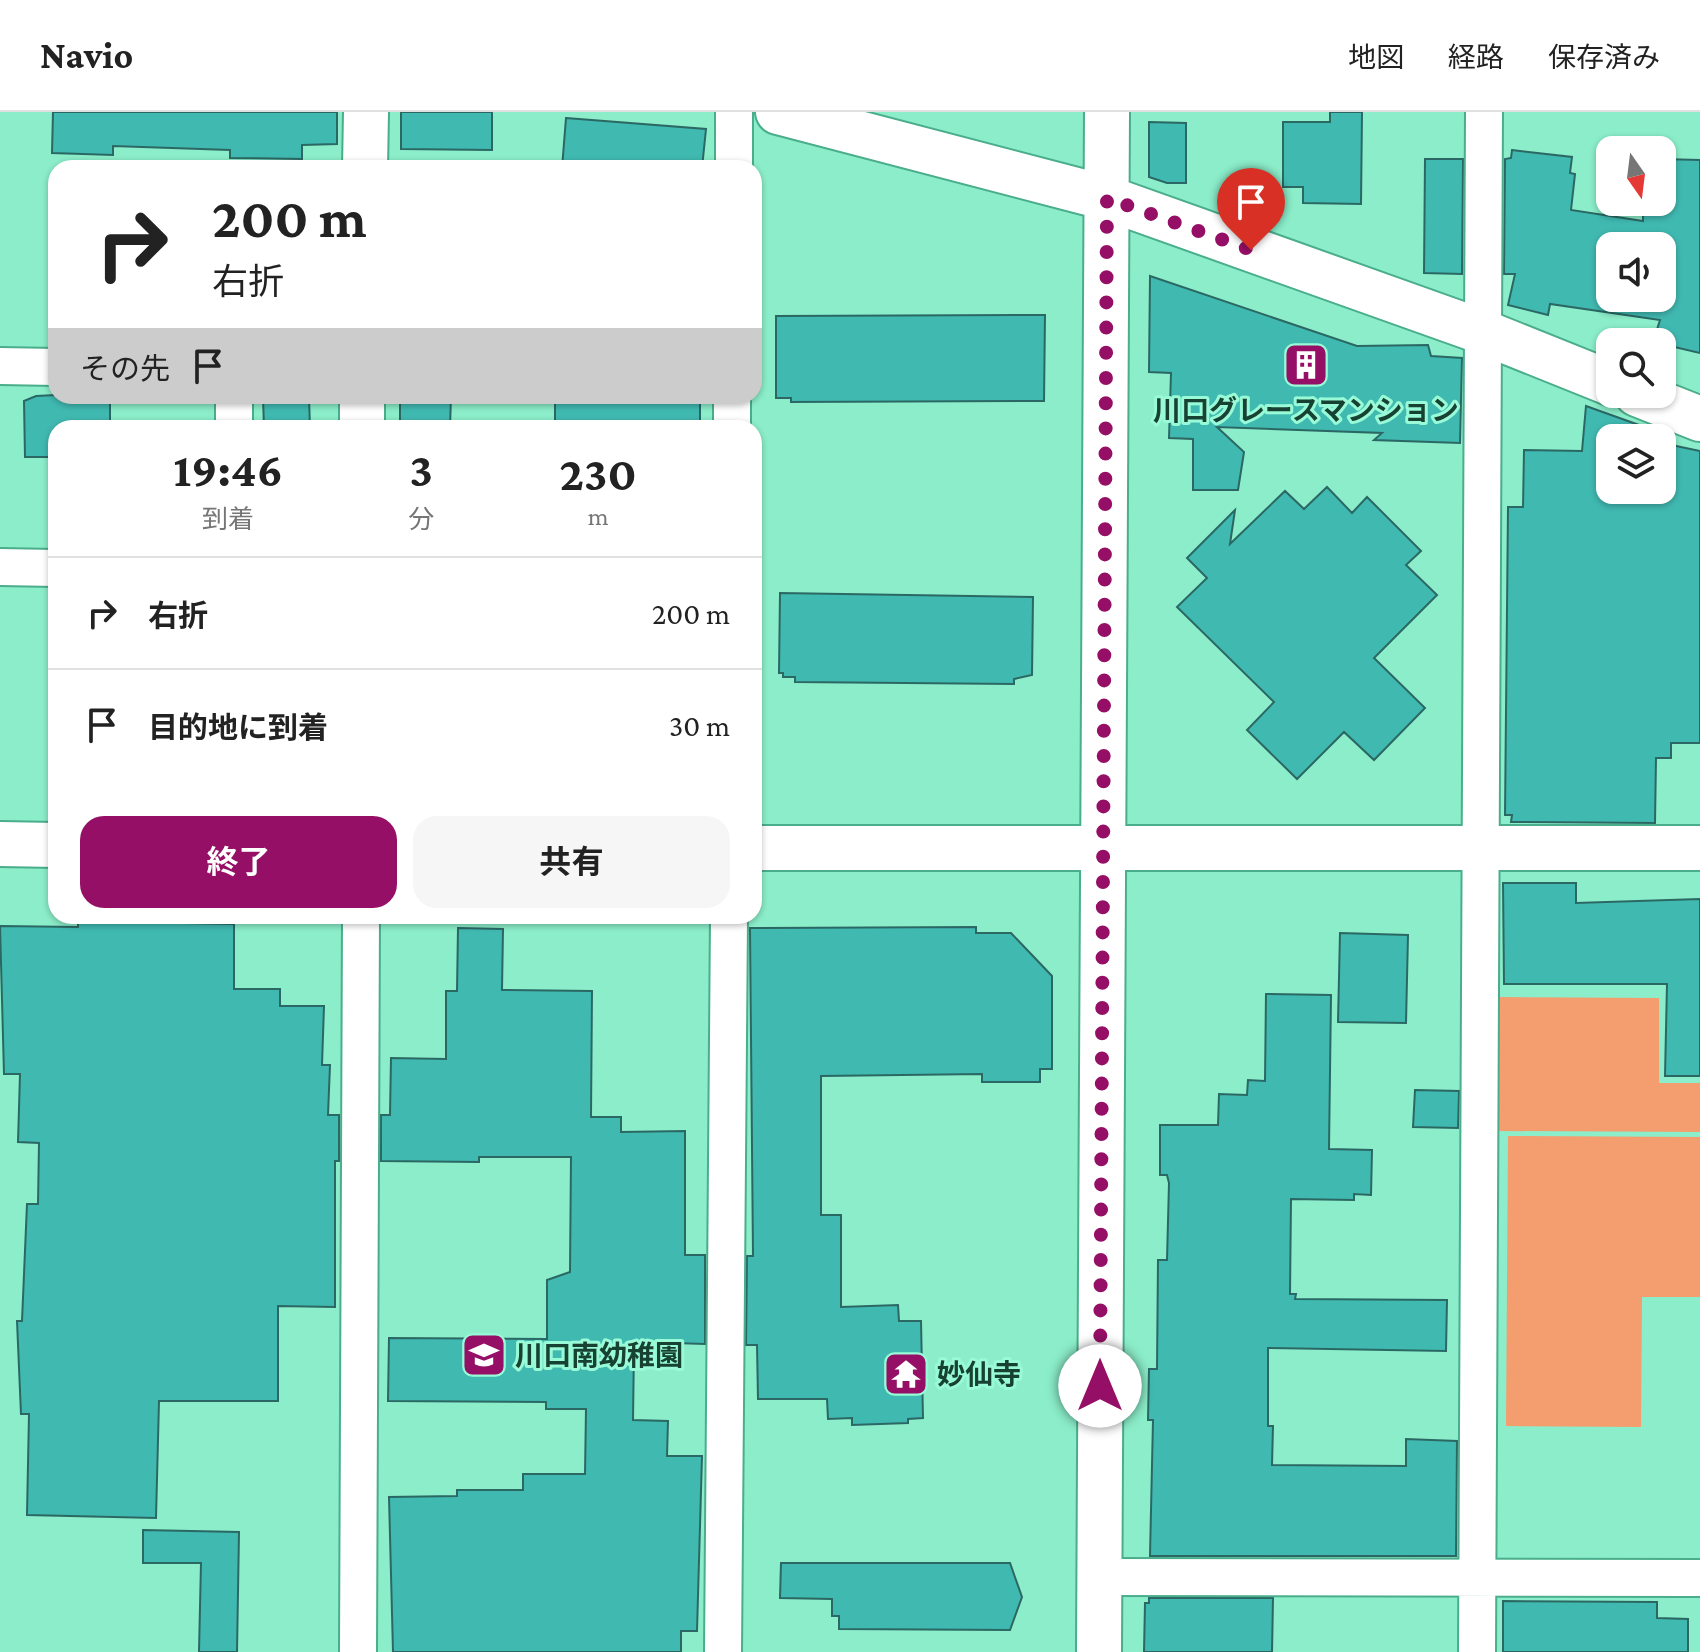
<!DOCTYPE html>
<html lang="ja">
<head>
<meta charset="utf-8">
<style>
	body { margin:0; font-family:"Crimson Pro","Noto Sans JP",serif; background:#f6f6f6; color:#222; height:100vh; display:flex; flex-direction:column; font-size:30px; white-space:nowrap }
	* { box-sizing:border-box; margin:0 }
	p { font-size:26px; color:#767676 }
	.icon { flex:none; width:44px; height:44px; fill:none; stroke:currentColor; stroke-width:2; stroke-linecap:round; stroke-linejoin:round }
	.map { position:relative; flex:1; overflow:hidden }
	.side { position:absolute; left:48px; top:308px; width:714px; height:504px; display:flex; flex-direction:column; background:#fff; border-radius:24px; box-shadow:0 2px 6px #0004 }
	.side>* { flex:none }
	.guide { position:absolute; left:48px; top:48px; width:714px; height:244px; border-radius:24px; box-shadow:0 2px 6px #0004; background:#fff; color:#222; overflow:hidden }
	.needle { width:52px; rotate:166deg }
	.buttons { position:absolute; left:1596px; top:24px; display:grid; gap:16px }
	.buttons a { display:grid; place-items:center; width:80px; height:80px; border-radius:16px; background:#fff; box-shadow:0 2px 6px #0004; font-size:40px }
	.pin { position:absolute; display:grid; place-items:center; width:68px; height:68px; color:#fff; margin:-82px -34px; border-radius:50% 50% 50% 0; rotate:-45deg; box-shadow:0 0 8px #0007 }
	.pin .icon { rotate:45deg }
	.me { position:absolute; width:88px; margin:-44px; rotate:0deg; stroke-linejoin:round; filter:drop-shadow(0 0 6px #0008) }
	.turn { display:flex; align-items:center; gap:28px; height:168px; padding:0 32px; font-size:36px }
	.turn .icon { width:104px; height:104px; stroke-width:2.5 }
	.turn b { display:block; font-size:56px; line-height:68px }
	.then { display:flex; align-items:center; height:76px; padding:0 32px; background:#0003; gap:16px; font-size:30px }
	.eta { display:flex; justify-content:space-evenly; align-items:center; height:136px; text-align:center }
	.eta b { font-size:48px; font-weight:700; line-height:56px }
	.cta { display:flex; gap:16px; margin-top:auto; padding:16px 32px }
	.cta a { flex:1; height:92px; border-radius:24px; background:#960f66; color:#fff; font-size:32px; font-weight:700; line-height:92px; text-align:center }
	.cta a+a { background:#f6f6f6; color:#222 }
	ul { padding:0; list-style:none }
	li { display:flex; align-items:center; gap:24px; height:112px; padding:0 32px; border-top:2px solid #e0e0e0 }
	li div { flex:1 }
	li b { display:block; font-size:30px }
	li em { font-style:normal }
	header { display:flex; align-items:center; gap:48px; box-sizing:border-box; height:112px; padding:0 40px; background:#fff; border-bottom:2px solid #e0e0e0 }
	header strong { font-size:38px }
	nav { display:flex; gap:44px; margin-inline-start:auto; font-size:28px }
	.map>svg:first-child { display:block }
	.green { fill:#f49e6f }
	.building { fill:#40b9b1; stroke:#2b6864; stroke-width:2; fill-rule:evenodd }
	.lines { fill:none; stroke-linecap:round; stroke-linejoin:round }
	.minor-casing { stroke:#4aad8c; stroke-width:40 }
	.tertiary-casing { stroke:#4aad8c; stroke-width:48 }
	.minor { stroke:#fff; stroke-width:36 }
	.tertiary { stroke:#fff; stroke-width:44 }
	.route { stroke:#960f66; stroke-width:14; stroke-dasharray:0 25.2 }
	.labels { text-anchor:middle; stroke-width:6; stroke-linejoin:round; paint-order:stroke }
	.poi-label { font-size:28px; font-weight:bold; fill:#174133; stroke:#98fad6; text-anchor:start }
</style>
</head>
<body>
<header>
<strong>Navio</strong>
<nav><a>地図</a><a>経路</a><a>保存済み</a></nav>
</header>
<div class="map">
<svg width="1700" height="1540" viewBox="0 0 1700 1540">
	<rect width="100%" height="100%" fill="#8bedc9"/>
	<path class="green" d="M1499 885 1659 886V971H1700V1020L1499 1019Z
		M1508 1024 1700 1025V1185H1642L1641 1315 1506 1314Z"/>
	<path class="building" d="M53 0H337V32L302 33V47L230 46V38L113 34V43L52 41Z
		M401 0H492V38L401 37Z
		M1330 0H1362L1361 92 1303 91V75H1283V10H1330Z
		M566 6 706 17 702 56H562Z
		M1149 10 1186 11V71H1167L1149 65Z
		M1512 38 1572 45 1570 61 1575 62 1571 98 1643 109V90H1662V47L1700 48V241L1653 230 1660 208 1550 192 1548 203 1508 193 1515 162H1504L1505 47 1511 46ZM1610 134H1662V186H1610Z
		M1425 47H1463L1462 162 1424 161Z
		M1150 164 1357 234 1428 233 1431 244 1462 246 1460 331 1374 328 1382 321 1217 315 1244 340 1238 378H1193V327L1169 326 1171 261 1149 260Z
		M1045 203 1044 289 791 290V286H776V204Z
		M56 283 110 284V316H56V345H25L24 289 36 284Z
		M400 284H451L450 316H400Z
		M555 284H700V316H555Z
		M309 285 310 316H264L263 286Z
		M1586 294 1639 313 1638 326H1610V378H1662V331L1700 339V631H1671V646H1656L1655 711 1511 710 1512 703H1505L1508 395H1523L1524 338 1582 339Z
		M1327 375 1352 401 1367 385 1421 439 1406 453 1437 483 1374 546 1425 596 1374 648 1344 620 1297 667 1247 618 1274 590 1177 495 1207 466 1187 446 1235 398 1230 432 1285 379 1304 397Z
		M780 481 1033 485 1032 563 1014 567V572L795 570V565H783V561H779Z
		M1503 771H1576V791L1700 787V964H1665L1667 872H1504Z
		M78 809 234 812V877H280V894H324L322 953H330L328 1003H339V1049H335V1195L278 1194V1289H159L156 1406 27 1403 29 1302H21L17 1209H22L27 1092H38L39 1031 18 1030 20 962H4L0 814 78 815Z
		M976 815V821H1011L1052 864V957H1040V970H982V962L821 964V1103H841V1195L898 1193 899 1209H921L923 1306 908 1307V1311L852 1313V1306L828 1307 827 1287H758L757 1233H746L747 1144H753L750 816Z
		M458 816 503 817 502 878 592 879 591 1005H621V1020L685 1019V1143H705V1232L641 1230V1235H634L633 1308 668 1309 667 1344H702L697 1519H681V1540H393L389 1385 457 1384V1378H523V1362H585L586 1297H546V1290L388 1289 389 1226 547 1227V1168L570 1160 571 1045H479V1050L381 1049V1003H390L391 946 446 947V879H457Z
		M1340 821 1408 823 1406 911 1338 910Z
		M1266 882 1331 883 1329 1037 1372 1038 1371 1083 1354 1082V1088L1291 1087 1290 1182H1296L1295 1187 1447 1188 1446 1239 1268 1236V1314H1273L1272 1353 1406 1354V1327L1457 1329 1456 1444H1150L1153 1308H1148L1149 1257H1157L1158 1148H1167L1169 1071 1167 1063H1160V1013H1218L1219 982 1247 983 1248 968 1265 969Z
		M1415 978 1459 979 1458 1016 1413 1015Z
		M143 1418 239 1420 237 1540H199L201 1451H143Z
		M781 1451H1010L1022 1485 1010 1518 839 1517V1504H832V1487L780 1486Z
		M1149 1486H1273L1272 1540H1144L1145 1491H1149Z
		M1503 1489 1657 1490V1506L1688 1507V1540H1503Z"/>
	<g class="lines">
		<g class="minor-casing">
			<path id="minor" d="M734 56V0
				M0 254 56 255
				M234 284V316
				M732 316V284
				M0 455 56 456
				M1100 1465 1700 1466
				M358 1540 361 804
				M723 1540 729 804
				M1477 1540 1484 0"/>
		</g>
		<g class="tertiary-casing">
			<path id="tertiary" d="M778 0 1107 86 1483 220 1610 271
				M365 56 366 0
				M1637 282 1700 307
				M362 316V284
				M0 732 56 733
				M754 736H1700
				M1099 1540 1107 0"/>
		</g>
		<use href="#minor" class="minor"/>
		<use href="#tertiary" class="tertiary"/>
	</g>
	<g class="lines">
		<path class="route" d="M1100 1274 1107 86 1251 138"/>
	</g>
	<defs>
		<g id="building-square" transform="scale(2.3)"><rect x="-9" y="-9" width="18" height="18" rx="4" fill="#960f66" stroke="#98fad6"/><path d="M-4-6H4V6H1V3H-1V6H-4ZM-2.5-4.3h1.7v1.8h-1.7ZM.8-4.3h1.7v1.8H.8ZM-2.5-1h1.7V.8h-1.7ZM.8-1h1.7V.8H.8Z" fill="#fff"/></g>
		<g id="school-square" transform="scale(2.3)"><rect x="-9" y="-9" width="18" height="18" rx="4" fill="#960f66" stroke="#98fad6"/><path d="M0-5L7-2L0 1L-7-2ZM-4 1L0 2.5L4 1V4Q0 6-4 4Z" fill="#fff"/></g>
		<g id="temple-square" transform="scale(2.3)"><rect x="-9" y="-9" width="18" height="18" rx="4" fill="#960f66" stroke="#98fad6"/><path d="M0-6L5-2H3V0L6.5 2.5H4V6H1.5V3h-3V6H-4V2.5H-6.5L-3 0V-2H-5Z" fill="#fff"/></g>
	</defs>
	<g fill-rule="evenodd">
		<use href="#building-square" x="1306" y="253"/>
		<use href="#school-square" x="484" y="1243"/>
		<use href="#temple-square" x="906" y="1262"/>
	</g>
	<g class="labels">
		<g class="poi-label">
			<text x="1306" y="308" text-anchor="middle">川口グレースマンション</text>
			<text x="515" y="1253">川口南幼稚園</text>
			<text x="937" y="1272">妙仙寺</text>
		</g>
	</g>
</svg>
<div class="buttons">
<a><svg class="needle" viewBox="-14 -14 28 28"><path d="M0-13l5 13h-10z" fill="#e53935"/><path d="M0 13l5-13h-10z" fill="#767676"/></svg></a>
<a><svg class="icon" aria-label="sound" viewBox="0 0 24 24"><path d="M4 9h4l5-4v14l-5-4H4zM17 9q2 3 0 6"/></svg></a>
<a><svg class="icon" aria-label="search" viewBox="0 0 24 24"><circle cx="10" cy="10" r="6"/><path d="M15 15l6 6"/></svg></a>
<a><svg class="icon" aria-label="layers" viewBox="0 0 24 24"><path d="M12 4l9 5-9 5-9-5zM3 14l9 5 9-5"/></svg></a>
</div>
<div class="pin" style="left:1251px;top:138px;background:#d93025"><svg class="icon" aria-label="arrive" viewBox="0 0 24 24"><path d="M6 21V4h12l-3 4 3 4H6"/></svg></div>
<svg class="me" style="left:1100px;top:1274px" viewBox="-20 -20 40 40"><circle r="19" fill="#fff"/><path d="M0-13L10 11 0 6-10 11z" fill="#960f66"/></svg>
<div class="guide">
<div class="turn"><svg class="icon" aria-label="right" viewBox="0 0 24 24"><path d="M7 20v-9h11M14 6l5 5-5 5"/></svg><div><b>200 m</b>右折</div></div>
<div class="then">その先<svg class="icon" aria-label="arrive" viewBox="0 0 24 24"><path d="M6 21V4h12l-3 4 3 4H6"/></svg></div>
</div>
<section class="side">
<div class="eta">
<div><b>19:46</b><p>到着</p></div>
<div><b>3</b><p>分</p></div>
<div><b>230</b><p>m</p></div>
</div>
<ul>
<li><svg class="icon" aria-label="right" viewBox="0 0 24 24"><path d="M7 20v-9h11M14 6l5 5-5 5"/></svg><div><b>右折</b></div><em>200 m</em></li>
<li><svg class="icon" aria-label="arrive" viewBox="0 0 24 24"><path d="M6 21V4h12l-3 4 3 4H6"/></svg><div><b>目的地に到着</b></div><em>30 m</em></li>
</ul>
<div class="cta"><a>終了</a><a>共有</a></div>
</section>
</div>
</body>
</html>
